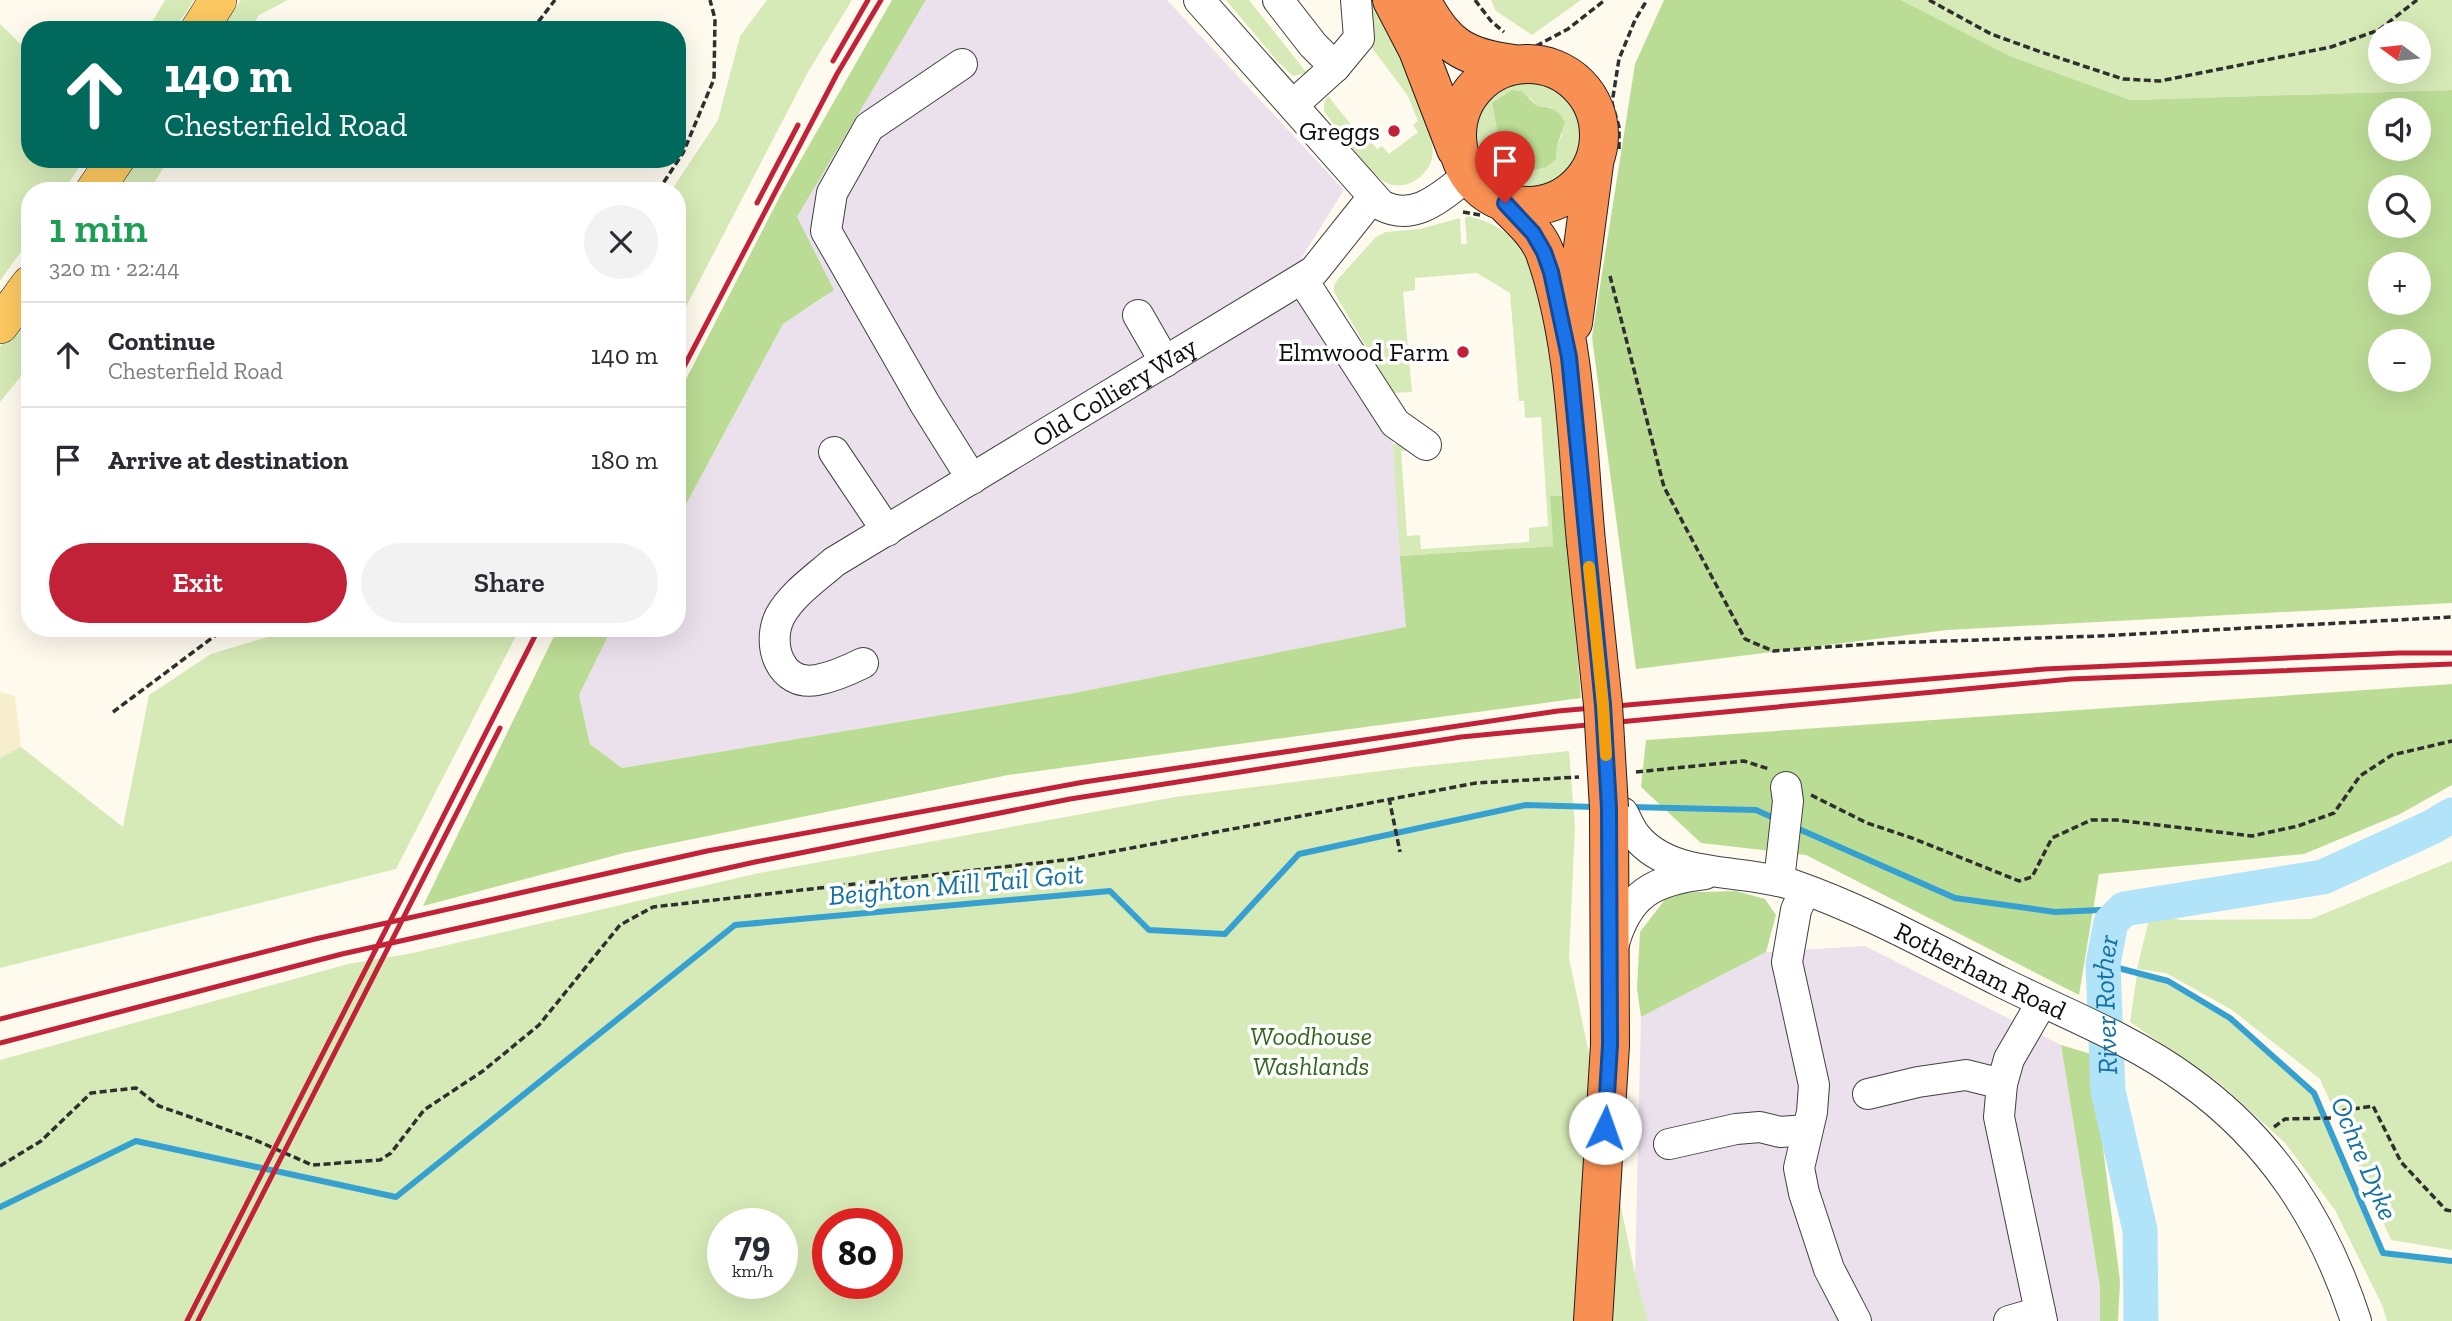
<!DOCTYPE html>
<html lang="en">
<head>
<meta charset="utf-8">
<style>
	body { margin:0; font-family:"Zilla Slab",serif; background:#f2f2f3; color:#2b2b33; height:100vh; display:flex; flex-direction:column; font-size:26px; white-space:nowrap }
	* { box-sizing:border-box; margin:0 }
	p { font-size:23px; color:#7c7c81 }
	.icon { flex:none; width:38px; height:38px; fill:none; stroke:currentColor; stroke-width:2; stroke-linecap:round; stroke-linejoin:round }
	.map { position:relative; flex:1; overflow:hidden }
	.drawer { position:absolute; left:21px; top:182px; width:665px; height:455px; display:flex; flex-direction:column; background:#fff; border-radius:28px; box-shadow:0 7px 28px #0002 }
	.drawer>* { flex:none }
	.banner { position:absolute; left:21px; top:21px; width:665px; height:147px; border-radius:28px; box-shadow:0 7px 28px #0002; background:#00695c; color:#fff; overflow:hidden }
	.needle { width:46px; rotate:285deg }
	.tools { position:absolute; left:2368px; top:21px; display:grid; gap:14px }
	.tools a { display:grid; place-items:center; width:63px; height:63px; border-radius:50%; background:#fff; box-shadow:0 7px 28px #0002; font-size:35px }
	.speed { position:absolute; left:707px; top:1208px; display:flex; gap:14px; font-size:35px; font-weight:700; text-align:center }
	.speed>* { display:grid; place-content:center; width:91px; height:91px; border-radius:50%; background:#fff; box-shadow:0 7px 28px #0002; line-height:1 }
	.speed small { font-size:18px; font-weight:400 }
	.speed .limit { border:10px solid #d22; background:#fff; color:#111 }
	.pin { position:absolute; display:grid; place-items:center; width:60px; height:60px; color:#fff; margin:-72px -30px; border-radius:50% 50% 50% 0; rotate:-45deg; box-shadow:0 0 7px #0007 }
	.pin .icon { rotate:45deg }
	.me { position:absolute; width:77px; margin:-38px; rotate:3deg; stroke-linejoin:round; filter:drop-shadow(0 0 5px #0008) }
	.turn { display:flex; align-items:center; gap:24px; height:147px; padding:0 28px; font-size:32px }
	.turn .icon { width:91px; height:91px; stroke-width:2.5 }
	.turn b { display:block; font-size:49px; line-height:60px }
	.round { display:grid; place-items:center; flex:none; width:74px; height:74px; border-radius:37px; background:#f2f2f3 }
	.overview { display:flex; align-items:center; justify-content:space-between; height:119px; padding:0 28px }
	h1 { font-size:42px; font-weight:600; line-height:52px; color:#1e9e55 }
	.action { display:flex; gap:14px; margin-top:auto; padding:14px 28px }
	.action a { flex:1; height:80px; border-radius:42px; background:#c12238; color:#fff; font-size:28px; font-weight:600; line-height:80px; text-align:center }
	.action a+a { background:#f2f2f3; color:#2b2b33 }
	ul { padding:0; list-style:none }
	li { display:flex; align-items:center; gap:21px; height:105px; padding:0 28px; border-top:2px solid #e1e1e2 }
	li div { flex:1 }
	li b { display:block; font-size:26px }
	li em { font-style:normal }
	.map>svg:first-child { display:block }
	.industrial { fill:#eae1ec }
	.farmland { fill:#f6eecd }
	.green { fill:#d6eab7; fill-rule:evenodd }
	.forest { fill:#bbdc95; fill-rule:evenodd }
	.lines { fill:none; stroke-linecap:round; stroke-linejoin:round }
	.stream { stroke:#36a1d1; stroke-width:6 }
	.river { stroke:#b1e4f8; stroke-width:35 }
	.minor-casing { stroke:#404040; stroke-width:32 }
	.major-casing { stroke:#1e1e1e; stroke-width:38 }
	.highway-casing { stroke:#1e1e1e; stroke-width:40 }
	.path { stroke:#2f2f2f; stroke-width:3.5; stroke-dasharray:7 3.5; stroke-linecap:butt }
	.minor { stroke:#fff; stroke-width:30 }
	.major { stroke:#fcc861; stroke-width:37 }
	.highway { stroke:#f88f53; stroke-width:38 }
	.rail { stroke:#c12238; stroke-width:5 }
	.highway-bridge-casing { stroke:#1e1e1e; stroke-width:40; stroke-linecap:butt }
	.highway-bridge { stroke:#f88f53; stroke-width:38 }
	.route-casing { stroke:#114b97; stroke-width:18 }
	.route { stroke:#1a73e8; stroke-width:12 }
	.slow { stroke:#f59e0b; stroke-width:12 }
	.poi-dot { fill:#c12238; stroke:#fff; stroke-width:2.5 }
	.labels { text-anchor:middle; stroke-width:7; stroke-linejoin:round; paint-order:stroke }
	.poi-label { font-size:26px; fill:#0d0d0d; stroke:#fff; text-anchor:end }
	.street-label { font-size:26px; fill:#0d0d0d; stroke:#fff }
	.park-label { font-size:26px; font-style:italic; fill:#32671c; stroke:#fff }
	.water-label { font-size:28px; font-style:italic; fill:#1371a3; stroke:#fff }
</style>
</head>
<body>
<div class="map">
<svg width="2452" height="1321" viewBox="0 0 2452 1321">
	<rect width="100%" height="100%" fill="#fffaee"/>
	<path class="industrial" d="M926 0H1167L1344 190 1302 257 1389 415 1393 444 1407 627 1074 693 622 768 590 744 579 695 612 628H677V513L683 510 783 324 826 296 797 217Z
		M1865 946 2061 1045 2100 1287V1321H1648L1635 1274 1641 1017 1766 952Z"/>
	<path class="farmland" d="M0 692 15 696 21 747 0 758Z"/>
	<path class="green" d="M165 0H194L174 30H147Z
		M241 0H288L259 15 250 30H221Z
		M767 0H852L808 72 677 324V191H671L718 120 740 36Z
		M1226 0H1249L1307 73 1293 76 1278 62Z
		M1359 0H1379C1398 44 1425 94 1432 141 1434 155 1432 166 1422 175 1411 186 1396 189 1383 181 1372 174 1332 123 1324 111V103L1328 96 1361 137 1365 134 1377 149 1382 146 1389 154 1418 132 1413 125 1418 121 1408 96 1366 40Z
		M1491 0H1581L1532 35 1496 11Z
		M1901 0H2452V90L2131 100 2010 56ZM2380 33H2418V72H2380Z
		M0 24 30 53V159H85L63 191H30V239L0 281Z
		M1530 77C1568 86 1593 116 1577 156 1570 173 1555 184 1537 188 1463 205 1437 83 1530 77ZM1530 98 1537 106 1551 107 1562 134 1557 146 1556 159 1519 164 1505 172 1497 169 1483 147 1497 130 1492 103Z
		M132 159H169L149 191H110Z
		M1468 216C1497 223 1516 236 1528 263L1537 265 1546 301 1564 496H1550L1553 546 1400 556 1393 444H1397V438L1415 450 1401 451 1407 536 1420 535 1421 549 1529 542V528L1548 526 1541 417 1525 418 1524 401H1519L1510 293 1477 273 1415 278V290L1403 292 1412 392 1393 393 1334 292V285L1338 279 1376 237 1386 232 1420 229 1460 218 1461 244H1467L1465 218Z
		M30 305V365L0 402V347Z
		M297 628H520L396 869 0 968V758L21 747 123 827 149 695 211 654Z
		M1569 751 1575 827 1569 958 1635 1274 1648 1321H0V1060L348 964 413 953 759 873 1175 797 1412 767ZM723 1223H782V1283H723ZM828 1223H887V1283H828Z
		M2452 861V1250L2391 1240 2320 1079 2232 1010 2166 973 2137 969 2151 911 2180 920 2311 919Z
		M2137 974 2168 981 2230 1018 2314 1093 2383 1253 2452 1261V1321H2387L2382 1305 2335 1210 2285 1143 2220 1083 2130 1022Z"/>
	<path class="forest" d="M892 0H926L797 217 834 290 783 324 683 510 677 513V397L780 196Z
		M1664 0H1901L2010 56 2131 100 2452 90V603L1947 630 1636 669 1592 337 1635 64ZM2380 110H2418V149H2380ZM2380 187H2418V226H2380ZM2418 264V303H2380V264ZM2418 341V380H2380V341Z
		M1512 90 1521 91 1537 106C1552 107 1557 109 1565 122L1557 146 1556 159 1546 167 1530 171 1519 164 1505 172C1492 168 1485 161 1483 147L1497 130 1492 103Z
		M1550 496H1564L1581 698 1008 775 624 853 423 906 558 628H612L579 695 590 744 622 768 1074 693 1406 627 1400 556 1553 546Z
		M2452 684V785L2400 814 2304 854 2099 874 2079 995 1806 855 1701 843 1641 787 1646 740Z
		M1736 891 1765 899 1776 915 1766 952 1641 1017 1637 988 1640 932 1670 893Z
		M2061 1045 2091 1054 2120 1281 2118 1321H2100V1287Z"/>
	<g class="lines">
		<path class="stream" d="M1631 807 1756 810 1776 819
			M1792 826 1955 898 2055 912 2124 909
			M2103 964 2168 981 2230 1018 2314 1093 2383 1253 2452 1261
			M0 1207 136 1141 396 1197 735 925 1110 891 1149 930 1225 934 1299 854 1526 805 1596 807"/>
		<path class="river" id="s1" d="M2141 1321 2140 1230 2108 1091 2103 964 2111 922 2124 909 2323 877 2432 827 2452 815"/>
		<g class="minor-casing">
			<g id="minor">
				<path d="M1199 0 1381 205C1415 223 1441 196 1468 176"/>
				<path d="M1278 0 1313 45 1335 67 1293 105"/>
				<path d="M962 64 869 127 832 193 826 231 925 404 972 479"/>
				<path d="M1335 67 1359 38 1356 0"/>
				<path d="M1302 279 1395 423 1426 445"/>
				<path d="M1138 315 1165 362"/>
				<path d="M834 452 887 531"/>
				<path id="s2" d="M863 663C849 670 833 677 817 680 780 687 766 644 780 616 792 594 816 578 834 562L1314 271 1373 197"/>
				<path id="s3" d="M1623 813C1627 820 1630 829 1636 836 1671 880 1743 868 1793 885 1865 910 1931 947 1999 981 2061 1012 2130 1038 2186 1079 2272 1140 2324 1222 2356 1321"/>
				<path d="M1779 881 1788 801 1786 787"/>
				<path d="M1805 890 1796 910 1787 962 1814 1085 1812 1112 1799 1168 1804 1193 1829 1269 1856 1321"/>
				<path d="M1613 947C1627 894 1653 880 1705 874"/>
				<path d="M1868 1094 1918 1082 1966 1075 2002 1084"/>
				<path d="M1669 1144 1736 1129 1760 1127 1780 1132 1807 1130"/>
				<path d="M2009 1321 2040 1312H2038"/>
				<path d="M2042 1321 1999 1117 2002 1084 2009 1059 2042 1002"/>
			</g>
		</g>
		<g class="major-casing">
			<path id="major" d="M199 30 218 0
				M94 191 116 159
				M0 325 30 284"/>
		</g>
		<g class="highway-casing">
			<path id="highway" d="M1392 0 1418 50 1456 149
				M1421 0C1444 45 1464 58 1514 64
				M1457 135a71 71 0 1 1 142 0a71 71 0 1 1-142 0Z
				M1505 203C1519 218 1538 233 1545 253 1577 344 1577 447 1586 542
				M1573 323 1594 164
				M1593 1321 1610 1045 1609 808"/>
		</g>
		<path class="path" d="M1475 0 1491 21 1504 32
			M1929 0 1991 34 2041 52 2123 79 2160 81 2331 47 2379 30 2417 0
			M532 30 555 0
			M1536 46 1568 29 1605 0
			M1619 149V127L1612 103 1619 59 1635 20 1647 0
			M658 191 683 153 714 79 715 19 710 0
			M1463 212 1480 215
			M1610 276 1664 487 1745 639 1773 651 1886 643 2099 636 2452 617
			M113 712 216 635 242 628
			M1636 772 1744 761 1769 769
			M1811 795 1867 823 1912 838 2019 881 2032 877 2052 838 2091 820H2116L2252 836 2298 826 2334 813 2360 776 2392 755 2452 741
			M1389 798 1400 852
			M2274 1127 2285 1119 2331 1118 2340 1111 2373 1106 2401 1162 2446 1210 2452 1211
			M0 1166 41 1141 91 1093 136 1088 159 1106 253 1139 312 1165 380 1160 391 1153 424 1110 483 1071 539 1025 620 925 653 907 1073 859 1476 783 1579 777"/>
		<use href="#minor" class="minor"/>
		<use href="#major" class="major"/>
		<use href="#highway" class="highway"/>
		<path class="rail" d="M833 61 868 0
			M757 203 798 125
			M677 380 837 74 881 0
			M0 1019 315 939 707 851 1084 782 1558 711 2045 669 2399 653H2452
			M0 1043 342 954 755 862 1070 799 1461 737 2071 679 2452 664
			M187 1321 539 628
			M198 1321 500 728"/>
		<g class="highway-bridge-casing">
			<path id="highway-bridge" d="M1586 542 1603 705 1609 808"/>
		</g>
		<use href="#highway-bridge" class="highway-bridge"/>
	</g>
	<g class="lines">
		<g class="route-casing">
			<path id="route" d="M1505 203 1533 233 1544 252 1551 272 1569 357 1603 705 1609 808 1610 1045 1605 1128"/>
		</g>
		<use href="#route" class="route"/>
		<path class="slow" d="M1589 567 1603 705 1606 755"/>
	</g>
	<g class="poi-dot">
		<circle cx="1394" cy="131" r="7"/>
		<circle cx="1463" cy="352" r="7"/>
	</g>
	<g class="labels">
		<g class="poi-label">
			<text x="1380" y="140">Greggs</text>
			<text x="1449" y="361">Elmwood Farm</text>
		</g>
		<g class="street-label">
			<text dy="9" stroke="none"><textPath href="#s2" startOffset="546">Old Colliery Way</textPath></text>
			<text dy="9" stroke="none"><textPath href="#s3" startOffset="401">Rotherham Road</textPath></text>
		</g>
		<g class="park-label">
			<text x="1311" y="1045">Woodhouse<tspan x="1311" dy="30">Washlands</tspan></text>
		</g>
		<g class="water-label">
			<text transform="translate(956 884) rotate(-5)" y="10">Beighton Mill Tail Goit</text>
			<text dy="10" stroke="none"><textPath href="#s1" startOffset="320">River Rother</textPath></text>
			<text transform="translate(2365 1158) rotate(67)" y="10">Ochre Dyke</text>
		</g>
	</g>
</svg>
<div class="tools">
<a><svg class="needle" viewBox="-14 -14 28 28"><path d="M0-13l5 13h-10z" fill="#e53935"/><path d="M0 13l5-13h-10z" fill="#7c7c81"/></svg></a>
<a><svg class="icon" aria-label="sound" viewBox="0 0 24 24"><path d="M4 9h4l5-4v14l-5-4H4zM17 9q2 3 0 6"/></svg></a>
<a><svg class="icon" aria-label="search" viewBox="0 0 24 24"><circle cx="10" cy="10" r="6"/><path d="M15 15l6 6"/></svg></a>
<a>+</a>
<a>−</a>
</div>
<div class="speed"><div>79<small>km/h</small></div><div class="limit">80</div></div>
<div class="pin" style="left:1505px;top:203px;background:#d93025"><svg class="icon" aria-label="arrive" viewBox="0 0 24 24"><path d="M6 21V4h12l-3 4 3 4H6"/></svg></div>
<svg class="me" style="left:1605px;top:1128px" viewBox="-20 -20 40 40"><circle r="19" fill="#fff"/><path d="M0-13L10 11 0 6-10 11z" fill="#1a73e8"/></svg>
<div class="banner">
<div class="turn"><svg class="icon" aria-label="ahead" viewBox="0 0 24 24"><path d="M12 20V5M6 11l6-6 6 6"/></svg><div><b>140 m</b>Chesterfield Road</div></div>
</div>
<section class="drawer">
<div class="overview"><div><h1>1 min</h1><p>320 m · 22:44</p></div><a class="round"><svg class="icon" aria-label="close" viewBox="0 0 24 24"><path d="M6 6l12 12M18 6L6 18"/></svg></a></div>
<ul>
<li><svg class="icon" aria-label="ahead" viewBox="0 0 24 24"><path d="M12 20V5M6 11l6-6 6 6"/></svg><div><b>Continue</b><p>Chesterfield Road</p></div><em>140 m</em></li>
<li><svg class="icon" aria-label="arrive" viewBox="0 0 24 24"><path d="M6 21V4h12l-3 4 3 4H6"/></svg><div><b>Arrive at destination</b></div><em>180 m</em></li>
</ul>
<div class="action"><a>Exit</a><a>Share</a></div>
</section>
</div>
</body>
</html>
